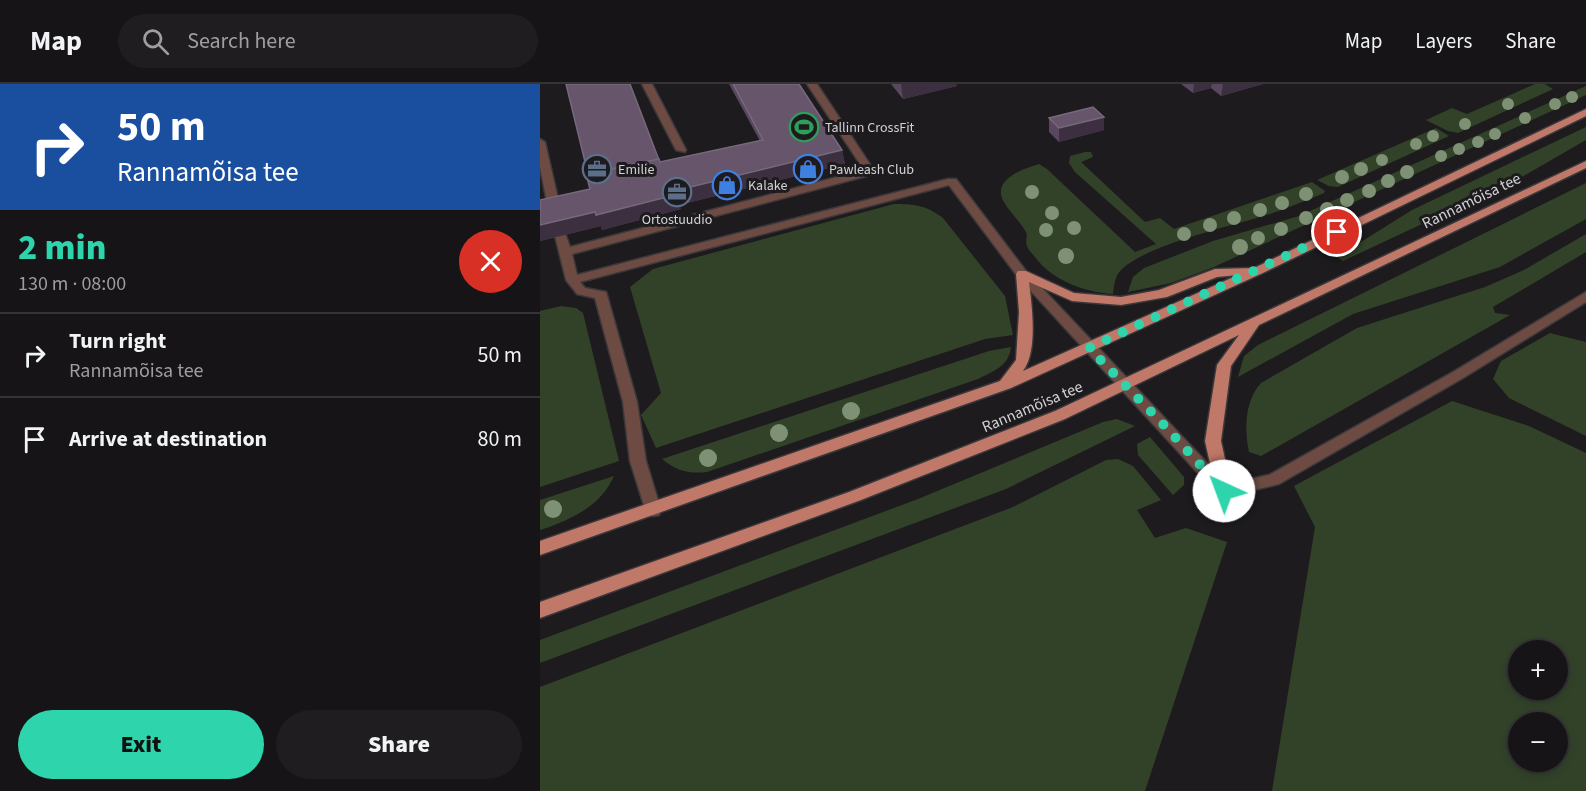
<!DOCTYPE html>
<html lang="en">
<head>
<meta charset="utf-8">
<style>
	body { margin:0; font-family:"Source Sans 3",sans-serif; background:#1f1d1f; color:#f1f3f6; height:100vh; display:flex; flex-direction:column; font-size:22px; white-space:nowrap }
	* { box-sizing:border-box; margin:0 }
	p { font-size:20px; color:#9e9ea1 }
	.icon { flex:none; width:33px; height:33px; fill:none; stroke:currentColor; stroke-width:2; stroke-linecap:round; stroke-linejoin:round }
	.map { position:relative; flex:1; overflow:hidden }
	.sheet { display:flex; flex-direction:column; background:#161416; width:540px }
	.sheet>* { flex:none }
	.guide { background:#1a4fa0; color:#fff; overflow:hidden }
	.controls { position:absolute; left:968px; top:556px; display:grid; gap:12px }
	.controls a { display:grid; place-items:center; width:60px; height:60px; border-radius:50%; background:#161416; box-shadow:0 3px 9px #0003,0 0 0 2px #353335; font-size:30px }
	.pin { position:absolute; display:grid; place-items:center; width:51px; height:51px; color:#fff; margin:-26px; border:3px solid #fff; border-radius:50%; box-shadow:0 2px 6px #0007 }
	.me { position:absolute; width:66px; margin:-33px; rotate:317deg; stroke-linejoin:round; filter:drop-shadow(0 0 4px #0008) }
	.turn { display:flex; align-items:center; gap:21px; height:126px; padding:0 18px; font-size:27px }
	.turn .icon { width:78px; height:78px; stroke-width:2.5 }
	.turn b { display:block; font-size:42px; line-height:51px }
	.round { display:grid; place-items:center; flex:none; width:63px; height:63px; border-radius:32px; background:#1f1d1f }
	.summary { display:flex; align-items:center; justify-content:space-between; height:102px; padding:0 18px }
	h1 { font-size:36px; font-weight:800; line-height:45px; color:#2ed4ab }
	.cta { display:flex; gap:12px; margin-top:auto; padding:12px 18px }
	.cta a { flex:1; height:69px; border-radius:36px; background:#2ed4ab; color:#111; font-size:24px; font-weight:800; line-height:69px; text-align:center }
	.cta a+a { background:#1f1d1f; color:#f1f3f6 }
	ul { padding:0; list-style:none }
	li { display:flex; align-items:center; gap:18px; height:84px; padding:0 18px; border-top:2px solid #353335 }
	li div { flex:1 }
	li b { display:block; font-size:22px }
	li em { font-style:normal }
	header { display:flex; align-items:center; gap:36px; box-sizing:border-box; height:84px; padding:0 30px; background:#161416; border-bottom:2px solid #353335 }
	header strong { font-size:28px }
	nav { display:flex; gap:33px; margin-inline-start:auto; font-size:21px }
	.search { width:420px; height:54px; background:#1f1d1f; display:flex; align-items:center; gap:15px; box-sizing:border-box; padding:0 21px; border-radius:33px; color:#9e9ea1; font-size:22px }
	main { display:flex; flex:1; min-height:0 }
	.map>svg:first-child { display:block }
	.green { fill:#324229; fill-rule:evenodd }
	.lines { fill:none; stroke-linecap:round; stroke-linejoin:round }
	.minor-casing { stroke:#3a383b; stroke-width:3 }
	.major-casing { stroke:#3a383b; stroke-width:3 }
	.minor { fill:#6d4b43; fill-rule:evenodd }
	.major { fill:#c07868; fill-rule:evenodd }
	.tree { fill:#7e9174 }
	.wall { fill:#59465f }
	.shaded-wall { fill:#3c2f40 }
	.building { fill:#66556b; stroke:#77697c; stroke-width:1.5 }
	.route { stroke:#2ed4ab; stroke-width:10; stroke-dasharray:0 18 }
	.labels { text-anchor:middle; stroke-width:6; stroke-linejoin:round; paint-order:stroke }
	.far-poi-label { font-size:14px; fill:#d2d1d3; stroke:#1d1b1e; text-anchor:start }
	.street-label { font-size:16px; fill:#d2d1d3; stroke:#1d1b1e }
</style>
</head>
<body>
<header>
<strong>Map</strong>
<div class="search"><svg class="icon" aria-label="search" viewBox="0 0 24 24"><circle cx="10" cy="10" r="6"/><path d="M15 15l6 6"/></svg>Search here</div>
<nav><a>Map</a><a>Layers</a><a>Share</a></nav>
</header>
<main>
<section class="sheet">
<div class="guide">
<div class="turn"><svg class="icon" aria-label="right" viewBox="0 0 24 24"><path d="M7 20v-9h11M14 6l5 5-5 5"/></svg><div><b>50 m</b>Rannamõisa tee</div></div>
</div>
<div class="summary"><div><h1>2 min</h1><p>130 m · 08:00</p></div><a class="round" style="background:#d93025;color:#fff"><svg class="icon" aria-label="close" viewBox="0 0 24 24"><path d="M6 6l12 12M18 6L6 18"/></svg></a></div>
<ul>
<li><svg class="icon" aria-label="right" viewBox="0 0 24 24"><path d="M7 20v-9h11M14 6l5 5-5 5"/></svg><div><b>Turn right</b><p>Rannamõisa tee</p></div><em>50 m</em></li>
<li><svg class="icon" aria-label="arrive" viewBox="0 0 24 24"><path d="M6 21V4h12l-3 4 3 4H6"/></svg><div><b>Arrive at destination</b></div><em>80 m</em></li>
</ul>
<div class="cta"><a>Exit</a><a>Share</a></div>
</section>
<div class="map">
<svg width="1046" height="707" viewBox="0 0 1046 707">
	<rect width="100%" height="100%" fill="#1d1b1e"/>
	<path class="green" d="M995 0H1005L1013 5 918 49 908 47 886 36 912 24 927 30Z
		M1046 2V11L674 183 631 199 588 208 593 193 604 184 673 157 759 132Z
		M1046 43V56L980 94 803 177 797 173 872 126Z
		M896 44 909 52 798 103 789 102 777 96Z
		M545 68H551L553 73 541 78 605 138 620 134 634 145 772 98 785 107 784 109C758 120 733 130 706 137 674 146 606 163 582 185 575 191 574 201 573 210 544 208 513 197 495 173 493 170 488 166 487 162 485 157 488 153 486 148 480 137 470 129 464 118 451 96 482 85 499 80L507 85 595 168 616 160 535 88 529 79 530 72Z
		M1046 99V135L960 183 813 230 698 293 704 272 718 261Z
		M354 120C374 120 386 121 403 134L465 212 473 251 445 255 116 364 101 331 121 309 90 203 113 185Z
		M1046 150V168L953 223 955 229 970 231 721 372 709 368C704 345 705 316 721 299L817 244 945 203 984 186Z
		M21 222 36 224 43 229 79 377 0 403V227Z
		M1010 249 1046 258V352L969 314 953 295 961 277Z
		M471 263C469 282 454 287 438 295L167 388C148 390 137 387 122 375L449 267Z
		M912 317 989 342 1046 369V707H732L775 443 754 402ZM978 567H1017V606H978ZM978 639H1017V678H978Z
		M577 335 595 342 466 405 0 579V556L378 415 563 338Z
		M610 353 644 393V401L633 411 598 371 597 360Z
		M578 375 593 382 621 416 597 426 615 454 646 444 687 458 605 707H0V603L473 423 566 376Z
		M74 392C61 422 31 436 0 446V416Z"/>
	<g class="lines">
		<g class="minor-casing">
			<path id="minor" d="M102 0H112L146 66 145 68 136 66Z
				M267 0H277L335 88 334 90 32 170 37 191 408 95H416L486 187 687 400 729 391 913 288 1046 208V218L923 294 739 400 684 413 678 411 478 193 409 101 40 198 45 204 66 208 67 211 97 318 106 377 121 426 119 431 113 432 107 431 90 377 83 318 55 214 37 210 26 196 15 152 17 149H25L30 163 324 86Z
				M0 55 5 58 21 128 15 131 9 128 0 83Z"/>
		</g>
		<g class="major-casing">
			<path id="major" d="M1046 25V32L725 188 471 304 0 471V457L460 297 476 276 479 228 476 190 478 187H486L534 209 581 213 619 206 675 185 714 184ZM698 191 483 287C498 267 492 223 489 198L532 217 581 221 627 213 677 193Z
				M1046 77V84L719 241 691 282 681 357 692 407 690 411 684 413 678 411 676 407 665 357 677 281 699 251 525 335 321 416 0 534V518L309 408 515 327Z"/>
		</g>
		<use href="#minor" class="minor"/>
		<use href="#major" class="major"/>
	</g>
	<g class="tree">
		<circle cx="1032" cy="13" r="6"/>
		<circle cx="968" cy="20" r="6"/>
		<circle cx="1015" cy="20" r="6"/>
		<circle cx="985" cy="34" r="6"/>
		<circle cx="925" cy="40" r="6"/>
		<circle cx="955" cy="50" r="6"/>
		<circle cx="893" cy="52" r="6"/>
		<circle cx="938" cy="58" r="6"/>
		<circle cx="876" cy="60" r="6"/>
		<circle cx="919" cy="65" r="6"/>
		<circle cx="901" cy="72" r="6"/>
		<circle cx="842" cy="76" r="6"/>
		<circle cx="821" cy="85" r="7"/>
		<circle cx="867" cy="88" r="7"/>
		<circle cx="802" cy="93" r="7"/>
		<circle cx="848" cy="97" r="7"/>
		<circle cx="829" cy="107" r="7"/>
		<circle cx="492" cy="108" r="7"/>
		<circle cx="766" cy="110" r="7"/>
		<circle cx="807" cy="116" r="7"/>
		<circle cx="742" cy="119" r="7"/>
		<circle cx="787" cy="125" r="7"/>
		<circle cx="720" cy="126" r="7"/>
		<circle cx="512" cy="129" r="7"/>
		<circle cx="694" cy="134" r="7"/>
		<circle cx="766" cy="134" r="7"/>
		<circle cx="670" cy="141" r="7"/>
		<circle cx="534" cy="144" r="7"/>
		<circle cx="741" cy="145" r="7"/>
		<circle cx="506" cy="146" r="7"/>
		<circle cx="644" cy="150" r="7"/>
		<circle cx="718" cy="154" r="7"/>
		<circle cx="700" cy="163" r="8"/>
		<circle cx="526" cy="172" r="8"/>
		<circle cx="311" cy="327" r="9"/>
		<circle cx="239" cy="349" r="9"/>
		<circle cx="168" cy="374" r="9"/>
		<circle cx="13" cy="425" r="9"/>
	</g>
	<path class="wall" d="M189 0H259L302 66 305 80 139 121 141 125 62 146 61 142 0 157V116L50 105 120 78 220 57Z
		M351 0H416L417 2 363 15Z
		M641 0H723L681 12 671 4 653 9Z
		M509 34 564 46 519 58 509 48Z"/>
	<path class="shaded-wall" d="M361 0H416L417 2 363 15Z
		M654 0H672L671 4 653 9Z
		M683 0H723L681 12Z
		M564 33V46L519 58V44Z
		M302 66 305 80 139 121 134 107Z
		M135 111 141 125 62 146 61 142 0 157V141L55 128Z"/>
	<path class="building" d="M26 0H90L119 76V75L48 90Z
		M193 0H259L302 66 134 107 135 111 56 131 55 128 0 141V116L50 105 46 90 119 75 120 78 223 56Z
		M553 23 564 33 519 44 509 34Z"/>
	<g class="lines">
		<path class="route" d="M684 407 622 339 549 264 797 148"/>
	</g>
	<defs>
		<g id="stadium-ring" transform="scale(1.5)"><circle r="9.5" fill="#1d1b1e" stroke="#2e9e5b" stroke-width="1.5"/><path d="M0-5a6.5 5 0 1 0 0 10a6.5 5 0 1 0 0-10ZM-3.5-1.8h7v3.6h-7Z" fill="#2e9e5b"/></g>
		<g id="office-ring" transform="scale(1.5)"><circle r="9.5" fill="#1d1b1e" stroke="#5c6f8a" stroke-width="1.5"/><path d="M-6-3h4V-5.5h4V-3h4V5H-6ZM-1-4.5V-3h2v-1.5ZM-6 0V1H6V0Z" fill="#5c6f8a"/></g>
		<g id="shop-ring" transform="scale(1.5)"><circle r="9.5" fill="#1d1b1e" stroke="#3f7fe0" stroke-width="1.5"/><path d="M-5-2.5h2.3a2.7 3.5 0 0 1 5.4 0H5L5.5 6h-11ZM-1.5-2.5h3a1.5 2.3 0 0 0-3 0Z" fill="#3f7fe0"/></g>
	</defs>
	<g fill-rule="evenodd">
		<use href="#stadium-ring" x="264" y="43"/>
		<use href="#office-ring" x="57" y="85"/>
		<use href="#shop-ring" x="268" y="85"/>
		<use href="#shop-ring" x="187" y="101"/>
		<use href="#office-ring" x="137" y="108"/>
	</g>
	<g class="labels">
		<g class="far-poi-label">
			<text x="285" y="48">Tallinn CrossFit</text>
			<text x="78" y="90">Emilie</text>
			<text x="289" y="90">Pawleash Club</text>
			<text x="208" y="106">Kalake</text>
			<text x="137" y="140" text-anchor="middle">Ortostuudio</text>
		</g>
		<g class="street-label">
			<text transform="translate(931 116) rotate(-26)" y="6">Rannamõisa tee</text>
			<text transform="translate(492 322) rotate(-23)" y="6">Rannamõisa tee</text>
		</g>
	</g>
</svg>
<div class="controls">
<a>+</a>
<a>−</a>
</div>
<div class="pin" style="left:797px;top:148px;background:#d93025"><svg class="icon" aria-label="arrive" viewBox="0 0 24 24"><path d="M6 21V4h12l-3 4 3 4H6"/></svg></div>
<svg class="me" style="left:684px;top:407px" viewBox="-20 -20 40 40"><circle r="19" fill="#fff"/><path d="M0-13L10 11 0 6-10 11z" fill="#2ed4ab"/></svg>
</div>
</main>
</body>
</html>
